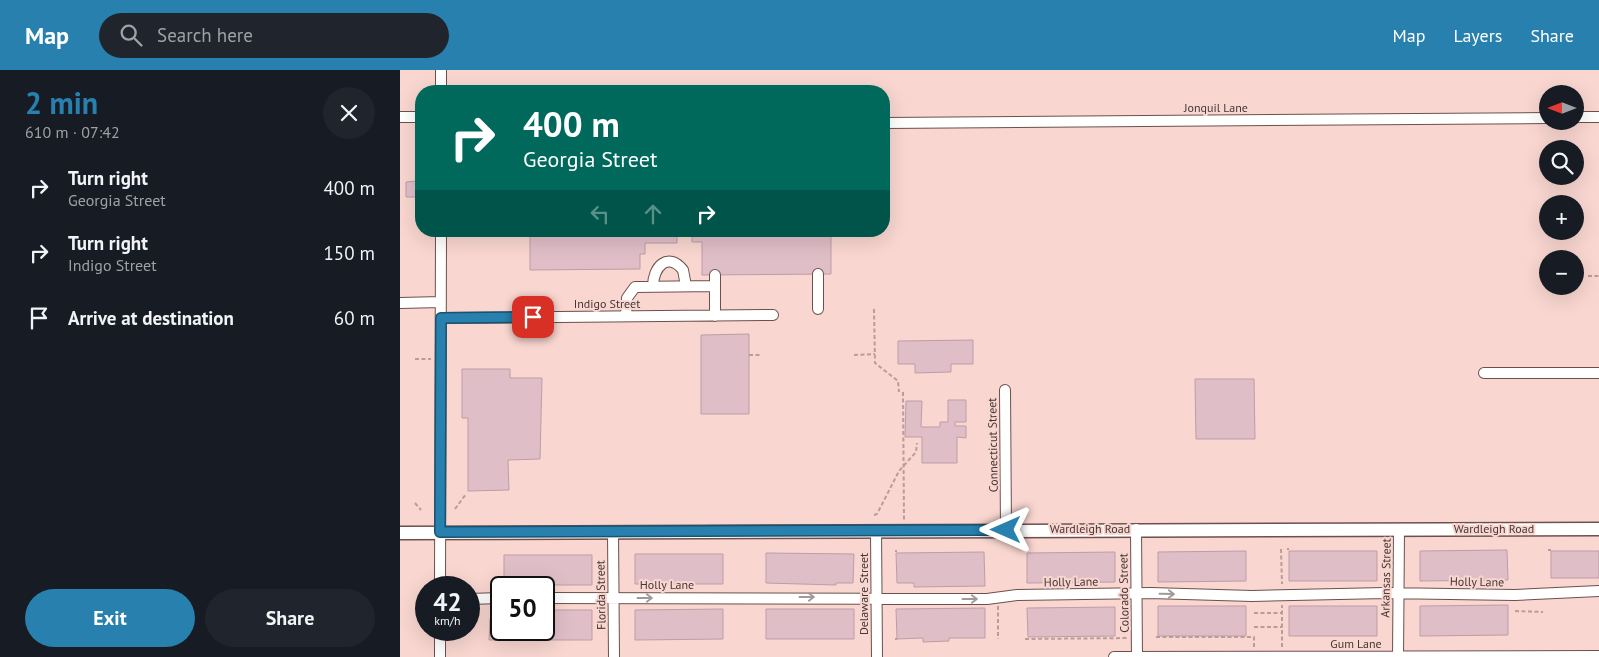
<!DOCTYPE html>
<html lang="en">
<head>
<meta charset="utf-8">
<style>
	body { margin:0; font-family:"PT Sans",sans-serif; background:#20242c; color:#f1f3f6; height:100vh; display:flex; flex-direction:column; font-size:19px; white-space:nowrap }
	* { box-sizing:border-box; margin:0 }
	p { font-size:16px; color:#9ea1a6 }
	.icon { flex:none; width:28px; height:28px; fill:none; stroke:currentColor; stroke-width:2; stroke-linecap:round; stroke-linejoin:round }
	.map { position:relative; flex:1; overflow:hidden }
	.side { display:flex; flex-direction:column; background:#171b24; width:400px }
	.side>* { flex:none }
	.guide { position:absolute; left:15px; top:15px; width:475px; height:152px; border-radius:20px; box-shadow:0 5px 20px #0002; background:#00695c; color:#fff; overflow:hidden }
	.needle { width:32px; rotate:270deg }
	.tools { position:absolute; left:1139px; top:15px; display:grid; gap:10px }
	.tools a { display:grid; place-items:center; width:45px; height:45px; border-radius:50%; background:#171b24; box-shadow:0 5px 20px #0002; font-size:25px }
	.speed { position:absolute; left:15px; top:506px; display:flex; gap:10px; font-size:25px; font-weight:700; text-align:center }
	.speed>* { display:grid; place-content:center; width:65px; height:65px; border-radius:50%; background:#171b24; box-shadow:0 5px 20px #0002; line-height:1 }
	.speed small { font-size:12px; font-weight:400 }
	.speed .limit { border:2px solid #111; border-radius:8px; background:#fff; color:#111 }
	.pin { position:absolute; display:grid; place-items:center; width:42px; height:42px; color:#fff; margin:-21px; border-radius:10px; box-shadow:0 2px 8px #0006 }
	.me { position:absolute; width:55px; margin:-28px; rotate:270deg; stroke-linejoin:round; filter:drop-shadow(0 0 4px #0008) }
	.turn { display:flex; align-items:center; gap:18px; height:105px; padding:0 25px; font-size:22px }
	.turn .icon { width:65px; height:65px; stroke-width:2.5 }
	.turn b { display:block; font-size:35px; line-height:42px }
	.lanes { display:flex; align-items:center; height:48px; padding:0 25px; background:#0003; justify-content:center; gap:25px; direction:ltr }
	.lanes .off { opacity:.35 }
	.round { display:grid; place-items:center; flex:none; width:52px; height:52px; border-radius:26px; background:#20242c }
	.headline { display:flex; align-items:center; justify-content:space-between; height:85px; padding:0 25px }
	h1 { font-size:30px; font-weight:700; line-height:38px; color:#2780ae }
	.action { display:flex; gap:10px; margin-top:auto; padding:10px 25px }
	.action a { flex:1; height:58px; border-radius:30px; background:#2780ae; color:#fff; font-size:20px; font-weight:700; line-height:58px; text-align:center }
	.action a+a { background:#20242c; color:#f1f3f6 }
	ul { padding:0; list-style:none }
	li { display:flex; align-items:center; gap:15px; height:65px; padding:0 25px }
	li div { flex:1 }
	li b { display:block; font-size:19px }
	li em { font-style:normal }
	header { display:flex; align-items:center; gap:30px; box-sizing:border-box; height:70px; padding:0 25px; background:#2780ae; color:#fff }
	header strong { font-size:24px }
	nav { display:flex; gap:28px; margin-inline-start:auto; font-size:18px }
	.search { width:350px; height:45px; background:#20242c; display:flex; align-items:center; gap:12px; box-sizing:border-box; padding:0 18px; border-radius:28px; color:#9ea1a6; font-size:19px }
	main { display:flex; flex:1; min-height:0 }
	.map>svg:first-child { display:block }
	.building { fill:#e0bec7; stroke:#bd9da6 }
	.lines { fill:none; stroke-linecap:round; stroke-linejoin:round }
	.minor-casing { stroke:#6d504b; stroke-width:12 }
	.major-casing { stroke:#6d504b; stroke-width:15 }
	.path { stroke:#b89d98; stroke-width:2; stroke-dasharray:4 2.5; stroke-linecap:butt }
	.minor { stroke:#fff; stroke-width:10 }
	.major { stroke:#fff; stroke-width:12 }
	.oneway { stroke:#a29a9a }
	.route-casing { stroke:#195371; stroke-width:12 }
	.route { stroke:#2780ae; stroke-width:9 }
	.labels { text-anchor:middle; stroke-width:4; stroke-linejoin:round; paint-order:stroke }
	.street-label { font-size:12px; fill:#443634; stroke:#f9d6d0 }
</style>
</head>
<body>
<header>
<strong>Map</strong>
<div class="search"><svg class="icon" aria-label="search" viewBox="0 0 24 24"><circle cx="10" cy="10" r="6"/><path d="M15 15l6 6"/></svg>Search here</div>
<nav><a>Map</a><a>Layers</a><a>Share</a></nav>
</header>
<main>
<section class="side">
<div class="headline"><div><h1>2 min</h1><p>610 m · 07:42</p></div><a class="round"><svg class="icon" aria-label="close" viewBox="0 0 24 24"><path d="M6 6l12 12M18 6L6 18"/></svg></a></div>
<ul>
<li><svg class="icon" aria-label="right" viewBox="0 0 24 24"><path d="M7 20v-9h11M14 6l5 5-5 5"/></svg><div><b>Turn right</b><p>Georgia Street</p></div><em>400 m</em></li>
<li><svg class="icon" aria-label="right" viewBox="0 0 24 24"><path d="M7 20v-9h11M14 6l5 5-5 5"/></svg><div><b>Turn right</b><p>Indigo Street</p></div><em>150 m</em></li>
<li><svg class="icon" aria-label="arrive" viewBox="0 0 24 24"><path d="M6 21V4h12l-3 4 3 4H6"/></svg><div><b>Arrive at destination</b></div><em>60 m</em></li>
</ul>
<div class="action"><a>Exit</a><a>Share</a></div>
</section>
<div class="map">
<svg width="1199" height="587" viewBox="0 0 1199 587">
	<rect width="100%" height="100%" fill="#f9d6d0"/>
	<path class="building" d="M16 111V127H6V112Z
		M130 161H277V173H245V184H240V199L130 200Z
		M292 161H431V204L302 205V172H292Z
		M349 264V344H301V265Z
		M573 270V294H551V302L515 303V294H498V271Z
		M62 299H110V308H142L140 389 108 390 109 420 68 421V348H62Z
		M795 309H854L855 369H796Z
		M548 330H566V352H555V356H566V368L557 367V393H522V367H505L506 331H522L521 357H540V352H548Z
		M1107 480 1108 510 1020 511V481Z
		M846 481V511L758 512V482Z
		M889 481H977V511H889Z
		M1151 481H1199V508H1151Z
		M584 482 585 516 514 517V513H497L496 483Z
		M715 482V512L627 513V483Z
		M366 483 454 484 453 513H436V515L366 513Z
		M235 484H323V514H235Z
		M104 485H192V515H104Z
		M1108 535V565L1020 566V536Z
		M758 536H846V566H758Z
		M889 536H977V566H889Z
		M715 537V566L628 567 627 538Z
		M585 538V568H549V571L523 572V568L497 569 496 539Z
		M323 539V569L235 570V540Z
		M366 539H454V569H366Z
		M144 540H192V570H89L90 549H101V560H144Z"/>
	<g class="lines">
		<g class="minor-casing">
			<path id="minor" d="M41 21V0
				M0 47H21
				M1175 47H1199
				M484 53 1148 48
				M418 204V239
				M253 216C253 197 268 181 283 200L286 216
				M0 233 41 232
				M226 246 227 228 235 217 315 216
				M315 246V205
				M41 248 373 245
				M1084 303H1199
				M605 320 606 460
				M736 459 737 587
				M476 460 477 587
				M213 462 214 587
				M40 518 41 161
				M144 528 587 529 617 525 751 523 852 526 985 523 1115 525 1199 521
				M69 529 101 528
				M40 560V587
				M714 587 1199 586
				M998 587 999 460"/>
		</g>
		<g class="major-casing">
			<path id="major" d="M0 463 1199 459"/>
		</g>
		<path class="path" d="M1188 206H1199
			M474 239 475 293 498 311 499 322
			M349 285H360
			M454 285 475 284
			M15 289H31
			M503 322 504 450
			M15 433 21 440
			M55 439 66 424
			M474 445 477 444 499 401 516 382 517 373
			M881 479 882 514
			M887 479H889
			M1148 480H1151
			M495 481H497
			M461 490H464V481
			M598 536V569
			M1115 541 1143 542
			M854 543H881
			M854 557H882
			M756 567H854V578
			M495 569H497
			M625 569 729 568
			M882 577V535"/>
		<use href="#minor" class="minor"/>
		<use href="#major" class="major"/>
	</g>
	<defs><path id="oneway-shaft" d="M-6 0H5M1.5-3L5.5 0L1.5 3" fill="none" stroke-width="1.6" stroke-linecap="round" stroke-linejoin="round" transform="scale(1.25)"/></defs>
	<g class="oneway">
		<use href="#oneway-shaft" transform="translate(767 524) rotate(1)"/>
		<use href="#oneway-shaft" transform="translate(407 527)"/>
		<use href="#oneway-shaft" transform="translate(245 528)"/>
		<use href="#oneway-shaft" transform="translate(570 529)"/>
	</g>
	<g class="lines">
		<g class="route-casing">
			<path id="route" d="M133 247 41 248 40 462 606 460"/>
		</g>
		<use href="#route" class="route"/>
	</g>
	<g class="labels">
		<g class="street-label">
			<text x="816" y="42">Jonquil Lane</text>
			<text x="207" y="238">Indigo Street</text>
			<text transform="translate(593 375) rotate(-91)" y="4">Connecticut Street</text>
			<text x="690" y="463">Wardleigh Road</text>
			<text x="1094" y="463">Wardleigh Road</text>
			<text transform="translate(986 508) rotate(-89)" y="4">Arkansas Street</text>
			<text transform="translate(671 512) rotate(-1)" y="4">Holly Lane</text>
			<text transform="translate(1077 512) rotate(1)" y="4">Holly Lane</text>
			<text x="267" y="519">Holly Lane</text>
			<text transform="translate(724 523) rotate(-91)" y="4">Colorado Street</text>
			<text transform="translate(464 524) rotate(-90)" y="4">Delaware Street</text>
			<text transform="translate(201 525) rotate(-91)" y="4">Florida Street</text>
			<text x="956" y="578">Gum Lane</text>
		</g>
	</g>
</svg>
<div class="tools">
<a><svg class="needle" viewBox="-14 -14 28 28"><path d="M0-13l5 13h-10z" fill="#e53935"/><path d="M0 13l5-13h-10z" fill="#9ea1a6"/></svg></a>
<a><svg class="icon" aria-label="search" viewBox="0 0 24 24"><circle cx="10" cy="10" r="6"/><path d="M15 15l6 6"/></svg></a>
<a>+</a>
<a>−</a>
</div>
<div class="speed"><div>42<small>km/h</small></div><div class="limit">50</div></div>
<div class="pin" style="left:133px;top:247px;background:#d93025"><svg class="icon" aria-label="arrive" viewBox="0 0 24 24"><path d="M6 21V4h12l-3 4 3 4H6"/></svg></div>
<svg class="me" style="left:606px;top:460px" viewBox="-20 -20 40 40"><path d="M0-17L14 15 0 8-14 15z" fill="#2780ae" stroke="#fff" stroke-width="4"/></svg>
<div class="guide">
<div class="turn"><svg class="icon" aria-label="right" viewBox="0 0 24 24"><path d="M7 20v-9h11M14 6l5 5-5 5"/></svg><div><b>400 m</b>Georgia Street</div></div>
<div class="lanes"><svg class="icon off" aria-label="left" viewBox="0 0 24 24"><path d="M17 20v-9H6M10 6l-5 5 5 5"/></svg><svg class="icon off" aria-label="ahead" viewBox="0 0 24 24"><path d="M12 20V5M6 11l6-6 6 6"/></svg><svg class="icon" aria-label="right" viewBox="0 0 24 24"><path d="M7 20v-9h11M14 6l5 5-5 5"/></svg></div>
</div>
</div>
</main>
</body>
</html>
